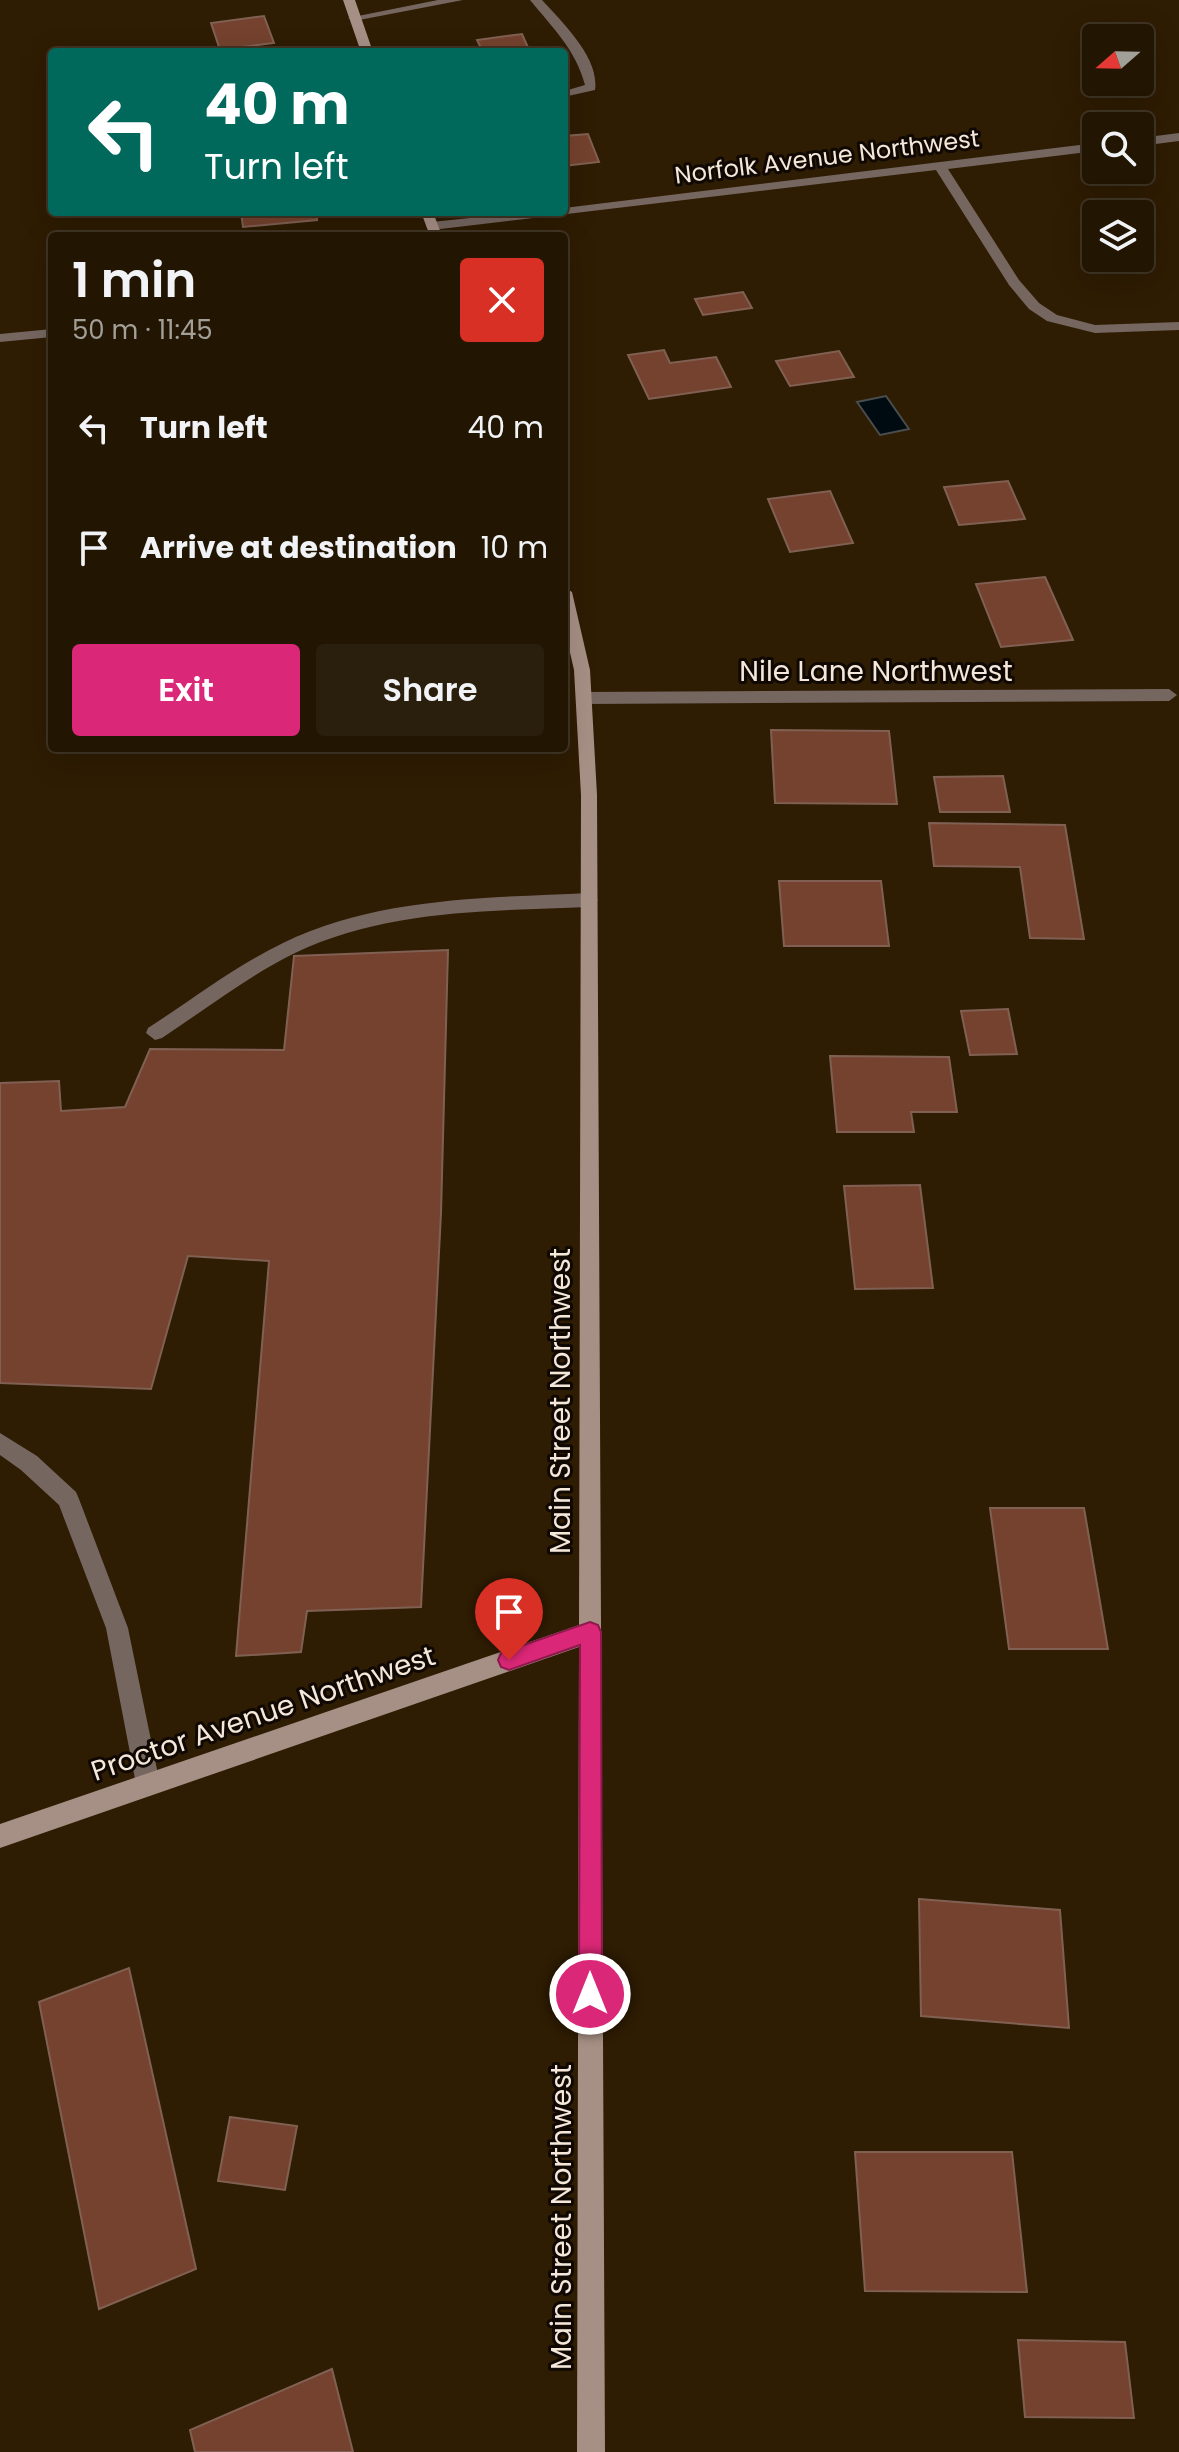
<!DOCTYPE html>
<html lang="en">
<head>
<meta charset="utf-8">
<style>
	body { margin:0; font-family:Poppins,sans-serif; background:#2a1e0c; color:#f1f3f6; height:100vh; display:flex; flex-direction:column; font-size:30px; white-space:nowrap }
	* { box-sizing:border-box; margin:0 }
	p { font-size:26px; color:#a29f99 }
	.icon { flex:none; width:44px; height:44px; fill:none; stroke:currentColor; stroke-width:2; stroke-linecap:round; stroke-linejoin:round }
	.map { position:relative; flex:1; overflow:hidden }
	.details { position:absolute; left:48px; top:232px; width:520px; height:520px; display:flex; flex-direction:column; background:#221502; border-radius:8px; box-shadow:0 8px 32px #0002,0 0 0 2px #3f3424 }
	.details>* { flex:none }
	.top-card { position:absolute; left:48px; top:48px; width:520px; height:168px; border-radius:8px; box-shadow:0 8px 32px #0002,0 0 0 2px #3f3424; background:#00695c; color:#fff; overflow:hidden }
	.needle { width:52px; rotate:250deg }
	.buttons { position:absolute; left:1082px; top:24px; display:grid; gap:16px }
	.buttons a { display:grid; place-items:center; width:72px; height:72px; border-radius:8px; background:#221502; box-shadow:0 8px 32px #0002,0 0 0 2px #3f3424; font-size:40px }
	.pin { position:absolute; display:grid; place-items:center; width:68px; height:68px; color:#fff; margin:-82px -34px; border-radius:50% 50% 50% 0; rotate:-45deg; box-shadow:0 0 8px #0007 }
	.pin .icon { rotate:45deg }
	.me { position:absolute; width:88px; margin:-44px; rotate:0deg; stroke-linejoin:round; filter:drop-shadow(0 0 6px #0008) }
	.turn { display:flex; align-items:center; gap:28px; height:168px; padding:0 24px; font-size:36px }
	.turn .icon { width:104px; height:104px; stroke-width:2.5 }
	.turn b { display:block; font-size:56px; line-height:68px }
	.round { display:grid; place-items:center; flex:none; width:84px; height:84px; border-radius:8px; background:#2a1e0c }
	.head { display:flex; align-items:center; justify-content:space-between; height:136px; padding:0 24px }
	h1 { font-size:48px; font-weight:600; line-height:60px }
	.button { display:flex; gap:16px; margin-top:auto; padding:16px 24px }
	.button a { flex:1; height:92px; border-radius:8px; background:#db2777; color:#fff; font-size:32px; font-weight:600; line-height:92px; text-align:center }
	.button a+a { background:#2a1e0c; color:#f1f3f6 }
	ul { padding:0; list-style:none }
	li { display:flex; align-items:center; gap:24px; height:120px; padding:0 24px }
	li div { flex:1 }
	li b { display:block; font-size:30px }
	li em { font-style:normal }
	.map>svg:first-child { display:block }
	.water { fill:#000b11; stroke:#4a4d4d; stroke-width:2 }
	.building { fill:#74422e; stroke:#806053; stroke-width:2 }
	.lines { fill:none; stroke-linecap:round; stroke-linejoin:round }
	.lane { fill:#756660; fill-rule:evenodd }
	.street { fill:#756660; fill-rule:evenodd }
	.secondary { fill:#a68f85; fill-rule:evenodd }
	.route { fill:#db2777; stroke:#8e194d; stroke-width:2 }
	.labels { text-anchor:middle; stroke-width:6; stroke-linejoin:round; paint-order:stroke }
	.far-street-label { font-size:24px; fill:#f5e8da; stroke:#100802 }
	.street-label { font-size:28px; fill:#f5e8da; stroke:#100802 }
</style>
</head>
<body>
<div class="map">
<svg width="1179" height="2452" viewBox="0 0 1179 2452">
	<rect width="100%" height="100%" fill="#2e1c03"/>
	<path class="water" d="M886 396 909 429 880 435 857 402Z"/>
	<path class="building" d="M264 16 274 43 220 50 211 23Z
		M522 34 530 52H483L477 40Z
		M588 134 599 162 564 166V136Z
		M241 212H316L317 220 243 227Z
		M743 292 752 308 703 315 695 299Z
		M664 350 670 363 716 357 731 387 649 399 628 355Z
		M839 351 854 377 790 386 776 361Z
		M1008 481 1025 519 959 525 944 487Z
		M830 491 853 543 790 552 768 499Z
		M1045 577 1073 640 1001 647 976 584Z
		M771 730 889 731 897 804 775 803Z
		M1003 776 1010 812H940L934 777Z
		M929 823 1065 825 1084 939 1030 938 1020 867 934 866Z
		M779 881H881L889 946H784Z
		M448 950 441 1213 421 1607 307 1611 301 1652 236 1656 269 1261 188 1256 151 1389 0 1383V1083L59 1081 61 1111 125 1107 150 1049 284 1050 294 956Z
		M1008 1009 1017 1054 970 1055 961 1011Z
		M830 1056 949 1057 957 1112H911L914 1132H837Z
		M920 1185 933 1288 855 1289 844 1186Z
		M990 1508H1084L1108 1649H1009Z
		M919 1899 1060 1910 1069 2028 921 2016Z
		M129 1968 196 2269 99 2309 39 2002Z
		M230 2117 297 2126 285 2190 218 2181Z
		M855 2152H1012L1027 2292 865 2291Z
		M1018 2340 1125 2342 1134 2418 1025 2417Z
		M332 2369 353 2452H195L190 2430Z"/>
	<g class="lines">
		<path class="lane" d="M530 0H542C562 22 600 58 595 90L568 96V90L585 85C576 50 552 27 530 0Z
			M589 893 598 900 589 907C491 911 386 909 295 953 248 976 206 1009 162 1038L155 1040 146 1033 148 1028C193 999 235 966 283 943 378 897 486 898 589 893Z
			M0 1433 37 1456 76 1492 79 1499 128 1628 160 1784 156 1792 148 1796 140 1792 136 1784 106 1628 59 1505 21 1470 0 1455Z"/>
		<path class="street" d="M438 0H463L354 21 348 18Z
			M1179 133V141L1140 146V138Z
			M1096 143V151L948 169 1019 280 1039 303 1057 315 1095 325 1179 322V330L1095 333 1047 321 1029 309 1009 285 936 170 432 230 426 226 432 222 526 212H564V208Z
			M52 329V337L0 342V334Z
			M1169 689 1177 695 1169 701 584 704 576 698 584 692Z"/>
		<path class="secondary" d="M343 0H355L373 52H361Z
			M421 212H433L442 236H430Z
			M564 587 572 592 590 670 597 795 605 2452H577L579 1647 0 1848V1824L579 1625 581 795 574 670 564 626Z"/>
	</g>
	<path class="route" d="M590 1622 598 1625 601 1632 602 1994 599 2002 590 2005 582 2002 579 1994 580 1645 509 1670 501 1667 498 1660 501 1653Z"/>
	<g class="labels">
		<g class="far-street-label">
			<text transform="translate(827 157) rotate(-7)" y="8">Norfolk Avenue Northwest</text>
		</g>
		<g class="street-label">
			<text x="876" y="681">Nile Lane Northwest</text>
			<text transform="translate(560 1401) rotate(-90)" y="10">Main Street Northwest</text>
			<text transform="translate(263 1713) rotate(-19)" y="10">Proctor Avenue Northwest</text>
			<text transform="translate(561 2217) rotate(-90)" y="10">Main Street Northwest</text>
		</g>
	</g>
</svg>
<div class="buttons">
<a><svg class="needle" viewBox="-14 -14 28 28"><path d="M0-13l5 13h-10z" fill="#e53935"/><path d="M0 13l5-13h-10z" fill="#a29f99"/></svg></a>
<a><svg class="icon" aria-label="search" viewBox="0 0 24 24"><circle cx="10" cy="10" r="6"/><path d="M15 15l6 6"/></svg></a>
<a><svg class="icon" aria-label="layers" viewBox="0 0 24 24"><path d="M12 4l9 5-9 5-9-5zM3 14l9 5 9-5"/></svg></a>
</div>
<div class="pin" style="left:509px;top:1660px;background:#d93025"><svg class="icon" aria-label="arrive" viewBox="0 0 24 24"><path d="M6 21V4h12l-3 4 3 4H6"/></svg></div>
<svg class="me" style="left:590px;top:1994px" viewBox="-20 -20 40 40"><circle r="17" fill="#db2777" stroke="#fff" stroke-width="3"/><path d="M0-11L8 9 0 5-8 9z" fill="#fff"/></svg>
<div class="top-card">
<div class="turn"><svg class="icon" aria-label="left" viewBox="0 0 24 24"><path d="M17 20v-9H6M10 6l-5 5 5 5"/></svg><div><b>40 m</b>Turn left</div></div>
</div>
<section class="details">
<div class="head"><div><h1>1 min</h1><p>50 m · 11:45</p></div><a class="round" style="background:#d93025;color:#fff"><svg class="icon" aria-label="close" viewBox="0 0 24 24"><path d="M6 6l12 12M18 6L6 18"/></svg></a></div>
<ul>
<li><svg class="icon" aria-label="left" viewBox="0 0 24 24"><path d="M17 20v-9H6M10 6l-5 5 5 5"/></svg><div><b>Turn left</b></div><em>40 m</em></li>
<li><svg class="icon" aria-label="arrive" viewBox="0 0 24 24"><path d="M6 21V4h12l-3 4 3 4H6"/></svg><div><b>Arrive at destination</b></div><em>10 m</em></li>
</ul>
<div class="button"><a>Exit</a><a>Share</a></div>
</section>
</div>
</body>
</html>
